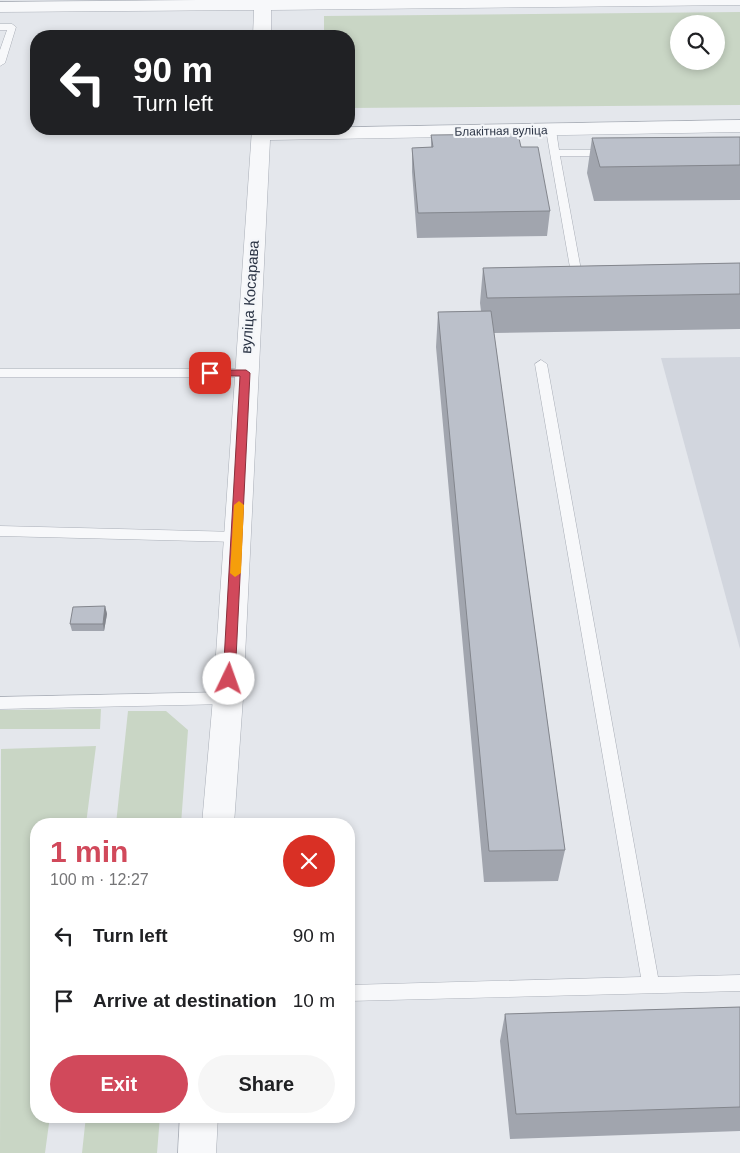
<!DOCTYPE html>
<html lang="en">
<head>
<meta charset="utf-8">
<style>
	body { margin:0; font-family:Helvetica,sans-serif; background:#f6f6f6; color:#202124; height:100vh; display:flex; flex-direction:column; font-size:19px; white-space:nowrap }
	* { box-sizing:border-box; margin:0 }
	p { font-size:16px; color:#757577 }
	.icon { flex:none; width:28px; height:28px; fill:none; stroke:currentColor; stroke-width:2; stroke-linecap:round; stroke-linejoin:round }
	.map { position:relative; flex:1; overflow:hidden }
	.sheet { position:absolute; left:30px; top:818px; width:325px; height:305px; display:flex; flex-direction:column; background:#fff; border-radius:20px; box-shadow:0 2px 8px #0003 }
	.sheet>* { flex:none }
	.hud { position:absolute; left:30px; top:30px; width:325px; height:105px; border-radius:20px; box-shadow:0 2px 8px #0003; background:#202124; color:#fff; overflow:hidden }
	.fabs { position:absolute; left:670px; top:15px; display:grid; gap:10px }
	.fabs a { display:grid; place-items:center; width:55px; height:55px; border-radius:50%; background:#fff; box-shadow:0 2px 8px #0003; font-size:25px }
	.pin { position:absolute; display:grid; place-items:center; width:42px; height:42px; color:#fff; margin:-21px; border-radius:10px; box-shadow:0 2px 8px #0006 }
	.me { position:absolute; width:55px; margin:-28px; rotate:3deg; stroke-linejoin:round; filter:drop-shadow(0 0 4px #0008) }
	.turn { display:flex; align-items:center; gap:18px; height:105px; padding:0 20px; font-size:22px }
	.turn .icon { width:65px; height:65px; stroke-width:2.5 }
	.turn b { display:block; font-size:35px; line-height:42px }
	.round { display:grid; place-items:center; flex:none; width:52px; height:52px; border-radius:26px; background:#f6f6f6 }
	.overview { display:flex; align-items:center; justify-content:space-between; height:85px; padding:0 20px }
	h1 { font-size:30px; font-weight:600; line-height:38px; color:#d1495b }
	.action { display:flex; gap:10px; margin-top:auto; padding:10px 20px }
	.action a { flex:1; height:58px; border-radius:30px; background:#d1495b; color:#fff; font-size:20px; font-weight:600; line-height:58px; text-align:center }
	.action a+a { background:#f6f6f6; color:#202124 }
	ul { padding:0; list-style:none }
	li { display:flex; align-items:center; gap:15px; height:65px; padding:0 20px }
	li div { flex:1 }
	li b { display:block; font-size:19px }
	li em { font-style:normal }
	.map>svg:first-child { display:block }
	.built { fill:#d2d6de }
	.green { fill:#c9d6c5; fill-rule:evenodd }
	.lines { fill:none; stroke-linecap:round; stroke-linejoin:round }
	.service-casing { stroke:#a9aeb7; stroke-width:1 }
	.tertiary-casing { stroke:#a9aeb7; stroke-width:1 }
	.service { fill:#f7f8fa; fill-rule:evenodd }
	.tertiary { fill:#f7f8fa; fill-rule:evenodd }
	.wall { fill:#a1a5ae }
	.shaded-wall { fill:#83868d }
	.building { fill:#bbc0ca; stroke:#83868d }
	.route { fill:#d1495b; stroke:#882f3b }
	.slow { fill:#f59e0b }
	.labels { text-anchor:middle; stroke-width:4.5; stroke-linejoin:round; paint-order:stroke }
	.far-street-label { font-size:12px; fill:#2b3445; stroke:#f4f6f9 }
	.street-label { font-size:15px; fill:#2b3445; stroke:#f4f6f9 }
</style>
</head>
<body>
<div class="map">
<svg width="740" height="1153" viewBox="0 0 740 1153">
	<rect width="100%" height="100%" fill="#e4e7ec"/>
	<path class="built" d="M740 357V649L661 358Z"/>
	<path class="green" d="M740 12V105L349 108V36H324V16ZM679 24H716V61H679Z
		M101 709 100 729H0V710Z
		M128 711H166L188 730 181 824H116Z
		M96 746 86 824H36V1116H50L45 1153H0L1 749Z
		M86 1116H160L157 1153H82Z"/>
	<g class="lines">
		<g class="service-casing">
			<path id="service" d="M0 24H12L16 27 5 63 0 66V50L7 30H0Z
				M551 127 556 130 559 150H609L614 153 609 156H560L581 270 591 271V275L576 276 571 273 546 130Z
				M541 360 547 364 658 977 740 975V991L349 1001V985L641 977 535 364Z
				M0 369H245L251 373 245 377H0Z
				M0 526 238 532 245 537 238 542 0 536Z
				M228 692 233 694 235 698 233 702 228 704 0 709V697Z"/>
		</g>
		<g class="tertiary-casing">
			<path id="tertiary" d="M198 0H740V5L271 10V36H253L254 10 0 12V2Z
				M740 120V132L270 140 243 698 234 824H202L213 698 252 129Z
				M180 1116H218L216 1153H178Z"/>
		</g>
		<use href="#service" class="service"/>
		<use href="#tertiary" class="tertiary"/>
	</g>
	<path class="wall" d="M431 135 521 147 550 211 547 236 417 238 412 172V148L431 147Z
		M740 137V200L594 201 587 173 592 138Z
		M740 263V329L494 333 565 850 558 881 484 882 436 347 438 312 481 311 480 303 483 268Z
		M105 606 107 614 104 631H72L70 624Z
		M740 1007V1131L510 1139 500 1041 505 1014Z"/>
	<path class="shaded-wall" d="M105 606 107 614 104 631 103 624Z"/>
	<path class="building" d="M518 134 521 147H538L550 211 418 213 412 148 433 147 431 135Z
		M740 137V165L600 167 592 138Z
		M740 263V294L487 298 483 268Z
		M491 311 565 850 489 851 438 312Z
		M105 606 103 624H70L73 607Z
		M740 1007V1107L516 1114 505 1014Z"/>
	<path class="route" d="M246 370 250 373 235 679 229 684 223 679 240 376H210L205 373 210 370Z"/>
	<path class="slow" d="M239 501 244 505 241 573 235 577 230 573 234 505Z"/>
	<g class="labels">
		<g class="far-street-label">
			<text transform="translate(501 131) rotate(-1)" y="4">Блакітная вуліца</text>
		</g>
		<g class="street-label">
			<text transform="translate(250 297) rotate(-86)" y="5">вуліца Косарава</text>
		</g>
	</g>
</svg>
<div class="fabs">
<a><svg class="icon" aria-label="search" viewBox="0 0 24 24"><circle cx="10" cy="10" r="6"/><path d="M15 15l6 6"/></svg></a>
</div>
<div class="pin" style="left:210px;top:373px;background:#d93025"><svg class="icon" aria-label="arrive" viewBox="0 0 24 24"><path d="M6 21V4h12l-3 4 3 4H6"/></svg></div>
<svg class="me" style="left:229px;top:679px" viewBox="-20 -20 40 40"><circle r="19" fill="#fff"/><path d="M0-13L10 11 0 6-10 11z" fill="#d1495b"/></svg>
<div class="hud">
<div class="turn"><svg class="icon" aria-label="left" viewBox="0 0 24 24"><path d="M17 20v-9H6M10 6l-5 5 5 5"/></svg><div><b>90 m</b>Turn left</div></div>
</div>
<section class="sheet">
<div class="overview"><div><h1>1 min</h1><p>100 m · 12:27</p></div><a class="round" style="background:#d93025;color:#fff"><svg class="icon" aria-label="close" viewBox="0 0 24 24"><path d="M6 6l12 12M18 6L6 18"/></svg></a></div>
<ul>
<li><svg class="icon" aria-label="left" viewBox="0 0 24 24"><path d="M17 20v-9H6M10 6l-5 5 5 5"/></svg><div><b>Turn left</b></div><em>90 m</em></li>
<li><svg class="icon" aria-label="arrive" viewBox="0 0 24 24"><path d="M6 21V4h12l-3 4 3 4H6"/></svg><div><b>Arrive at destination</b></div><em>10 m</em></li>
</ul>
<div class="action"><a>Exit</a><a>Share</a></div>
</section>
</div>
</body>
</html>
